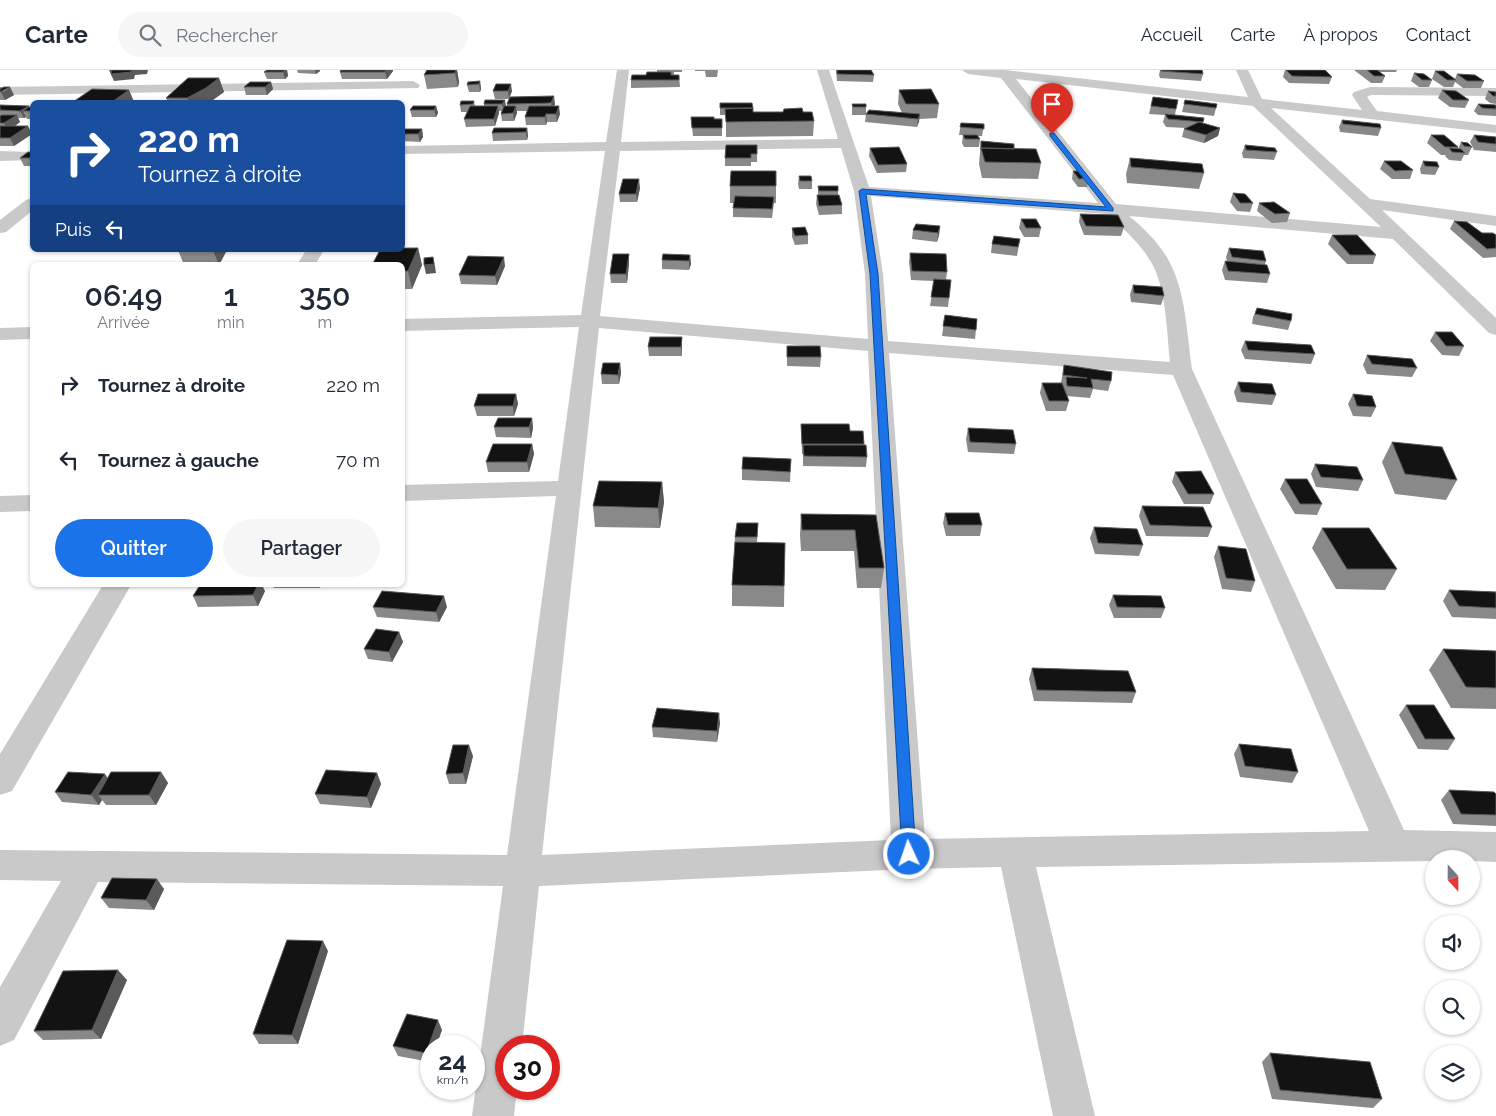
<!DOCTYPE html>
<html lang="fr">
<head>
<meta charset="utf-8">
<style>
	body { margin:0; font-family:Raleway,sans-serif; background:#f6f6f7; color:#1f2937; height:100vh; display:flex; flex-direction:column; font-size:19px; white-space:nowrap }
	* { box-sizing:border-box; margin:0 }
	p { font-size:16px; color:#747a83 }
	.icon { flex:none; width:28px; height:28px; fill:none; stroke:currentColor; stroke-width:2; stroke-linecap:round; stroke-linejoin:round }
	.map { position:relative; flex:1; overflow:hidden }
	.panel { position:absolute; left:30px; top:192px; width:375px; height:325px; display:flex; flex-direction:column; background:#fff; border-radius:8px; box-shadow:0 1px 4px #0004 }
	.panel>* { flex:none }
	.banner { position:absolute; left:30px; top:30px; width:375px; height:152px; border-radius:8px; box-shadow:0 1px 4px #0004; background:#1a4fa0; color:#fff; overflow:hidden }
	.needle { width:32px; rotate:159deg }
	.tools { position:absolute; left:1425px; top:780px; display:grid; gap:10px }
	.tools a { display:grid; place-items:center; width:55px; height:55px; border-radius:50%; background:#fff; box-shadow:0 1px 4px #0004; font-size:25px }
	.speed { position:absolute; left:420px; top:965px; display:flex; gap:10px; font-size:25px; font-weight:700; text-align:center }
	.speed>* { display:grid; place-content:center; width:65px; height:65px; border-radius:50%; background:#fff; box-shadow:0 1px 4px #0004; line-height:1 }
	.speed small { font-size:12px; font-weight:400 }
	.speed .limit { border:8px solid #d22; background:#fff; color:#111 }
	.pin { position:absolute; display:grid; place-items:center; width:42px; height:42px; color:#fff; margin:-51px -21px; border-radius:50% 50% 50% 0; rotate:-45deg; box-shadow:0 0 5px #0007 }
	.pin .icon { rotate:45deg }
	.me { position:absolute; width:55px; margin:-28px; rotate:357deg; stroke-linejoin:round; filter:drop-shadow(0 0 4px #0008) }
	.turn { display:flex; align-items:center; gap:18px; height:105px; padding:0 25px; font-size:22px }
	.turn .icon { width:65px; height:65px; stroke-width:2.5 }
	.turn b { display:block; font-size:35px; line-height:42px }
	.then { display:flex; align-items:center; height:48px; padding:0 25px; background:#0003; gap:10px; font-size:19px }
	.eta { display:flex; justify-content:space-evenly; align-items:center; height:85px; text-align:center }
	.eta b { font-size:30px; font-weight:600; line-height:35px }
	.button { display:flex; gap:10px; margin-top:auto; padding:10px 25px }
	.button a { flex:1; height:58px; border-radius:30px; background:#1a73e8; color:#fff; font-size:20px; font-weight:600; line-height:58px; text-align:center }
	.button a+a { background:#f6f6f7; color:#1f2937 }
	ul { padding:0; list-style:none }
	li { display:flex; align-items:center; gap:15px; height:75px; padding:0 25px }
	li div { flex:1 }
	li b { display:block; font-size:19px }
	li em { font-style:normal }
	header { display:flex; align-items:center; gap:30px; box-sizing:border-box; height:70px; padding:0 25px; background:#fff; border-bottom:1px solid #e0e1e3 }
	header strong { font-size:24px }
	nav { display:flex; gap:28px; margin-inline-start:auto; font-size:18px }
	.search { width:350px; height:45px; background:#f6f6f7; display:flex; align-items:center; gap:12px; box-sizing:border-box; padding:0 18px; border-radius:28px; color:#747a83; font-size:19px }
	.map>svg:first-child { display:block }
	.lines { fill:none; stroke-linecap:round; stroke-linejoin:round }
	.minor { fill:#c9c9c9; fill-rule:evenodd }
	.wall { fill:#898989 }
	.shaded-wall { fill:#5a5a5a }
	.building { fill:#131313; stroke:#5a5a5a }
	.route { fill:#1a73e8; stroke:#114b97 }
</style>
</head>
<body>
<header>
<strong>Carte</strong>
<div class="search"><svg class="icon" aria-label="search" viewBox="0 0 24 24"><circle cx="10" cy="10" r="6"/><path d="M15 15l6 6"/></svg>Rechercher</div>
<nav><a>Accueil</a><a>Carte</a><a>À propos</a><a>Contact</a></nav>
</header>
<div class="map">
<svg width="1496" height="1046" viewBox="0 0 1496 1046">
	<rect width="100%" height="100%" fill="#fff"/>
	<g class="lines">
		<path class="minor" d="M617 0H629L621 72 838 69 817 0H829L869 117 1098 133 1001 8 968 4 962 0H1005L1248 27 1236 0H1248L1262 29 1362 40 1352 25 1354 22 1370 17 1496 18V26L1371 25 1367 27 1377 41 1496 55V63L1271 38 1370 129 1496 146V156L1382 140 1496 248V265L1489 263 1393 169 1129 146C1144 158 1161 175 1170 193 1186 224 1187 265 1192 299L1404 760 1496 762V792L1471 791V789H1434V791L1036 797 1095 1046H1053L1001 797 909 799 539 816 522 976H506V1019H517L514 1046H472L503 816 98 812 14 970 0 976V917L61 811 0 810V780L507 785 556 426 402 431V415L558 411 579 257 402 261V249L581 245 605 81 402 84V76L606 72ZM1016 9 1253 36 1381 157 1116 134ZM841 78 854 121 865 204 868 269 600 246 620 81ZM871 126 1106 144C1123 158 1140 173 1151 192 1166 216 1167 264 1170 292L888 271 883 204ZM599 258 868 281 891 770 542 785ZM889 283 1173 305 1369 761 925 769Z
			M413 11 420 15 418 18 0 25V17Z
			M0 81 32 82V90L0 91Z
			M32 128V141L6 162 0 163V150L26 130Z
			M306 180H324L315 195H297Z
			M32 257V269L0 270V258Z
			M32 425V441L0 442V426Z
			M103 515H131L12 721 0 725V684Z"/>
	</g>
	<path class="wall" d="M287 0 288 6 285 9H267L264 2Z
		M297 0H320V1L316 4 298 3Z
		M427 0H457L459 12 458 17 427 19 424 5Z
		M657 0H682V2H674V5H679L680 17 631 18V10L657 2Z
		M695 0H718L717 7H706L705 1H695Z
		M836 0H871L874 5 873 12 837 11Z
		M1160 0H1202L1203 4 1201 11 1160 8 1159 5Z
		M1285 0H1325L1332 7 1329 14 1289 13 1283 7Z
		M1354 0H1397L1396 2H1379L1385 6 1382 13H1371Z
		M393 1 387 9H342L340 2Z
		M1435 1 1455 9 1457 4 1484 11 1481 18H1463L1455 12 1453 17H1444L1432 9Z
		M1414 3 1432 10 1429 17H1419L1411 11Z
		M219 8 224 22 210 32H168L166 28Z
		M480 11 481 19 480 22H469L467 15Z
		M271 12 273 19 267 25H246L244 17Z
		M0 17 1 19 14 25 5 30H0Z
		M129 20 134 32H73Z
		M899 20 939 34 937 48 919 49 917 57 865 52 866 44 902 43 898 34Z
		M1442 20 1469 30 1465 38 1450 37 1438 28Z
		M493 21H512L509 28 555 34 554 36 560 44 557 52H547L546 55H526L525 47 527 41H517V43L514 51H502L501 44 502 41H499V43L495 56 466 57 464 49 467 42H461L460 35 474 31 475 36H484V34L505 30V36H507V34L509 29H495Z
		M1488 21 1496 22V34L1490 33 1485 29Z
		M1153 27 1176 39 1175 45 1204 48 1203 53 1220 58 1218 66 1204 73 1182 67 1184 59 1186 58 1166 57 1163 52 1165 45 1149 44Z
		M1185 30 1217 34 1214 46 1182 42Z
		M720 33 753 42H803L814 51 813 66 726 67V45H720Z
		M852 34 866 37V45H852Z
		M1478 34 1496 35V46L1478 45 1474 41Z
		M0 35 32 37V49H27L26 47 24 48H18L20 52 15 56 32 64 14 76H0Z
		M436 36 438 43 436 47H412L410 40Z
		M691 47 722 49V66H693Z
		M1342 50 1381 58 1378 66 1340 62 1339 57Z
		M961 53 984 54 982 66H978L980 69 979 77H964L962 73 963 65H959Z
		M527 58 528 66 527 70 493 71 492 63Z
		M402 59H422L423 67 420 72 402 71Z
		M1431 65 1458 77V79L1461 72 1472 77 1468 85H1464L1461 91 1449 90 1445 86 1446 85H1441L1427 73Z
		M1474 65 1496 67V82L1474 80 1470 72Z
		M981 71 1014 79 1041 93 1038 109 982 108 979 94Z
		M757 75V92H751V96H725V88Z
		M1245 75 1277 82 1274 90 1243 88 1242 83Z
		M870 78 907 94 906 102 877 103 869 86Z
		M32 82V96H24L20 88Z
		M1130 88 1204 103 1199 119 1127 113 1126 104Z
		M1384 91 1413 100 1410 109H1392L1380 99Z
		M1423 91 1439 97 1435 105 1421 104 1420 99Z
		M776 101V133H774L772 148 733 147V138L734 133H730V116Z
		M1073 101 1089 108 1087 117H1078L1072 109Z
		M799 106 812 111V119H799L798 114Z
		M818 116 838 121V125L842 135V144L819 145 816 134 817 125H818Z
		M640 118 637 132H620L619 124Z
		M1233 123 1253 133 1250 142 1237 141 1230 132Z
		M1259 133 1290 143 1287 152 1272 153 1257 141Z
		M1080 144 1124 157 1121 166 1084 165 1079 152Z
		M1021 149 1041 158 1039 167H1024L1019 158Z
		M1454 151 1482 163 1496 165V187L1483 188 1450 159Z
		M940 156 939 165 937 172 912 169 913 160Z
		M792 158 808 165V174L795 175 792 167Z
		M1332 165 1376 185 1373 194H1347L1328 174Z
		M1020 169 1017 186 991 183 992 174Z
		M418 178 422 195 412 219H402V195Z
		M1229 178 1266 191 1265 194 1270 204 1267 213 1225 210 1222 200 1225 191H1227L1226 187Z
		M178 180H227L219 195H184Z
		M910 183 947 202 946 210 949 228 948 237 930 236 934 211 911 210 909 192Z
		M629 184V193L627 213H611L610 204Z
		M690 185 691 194 689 200 662 199V190Z
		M505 196 497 215 461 214 459 205Z
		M1133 215 1164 226 1161 235 1131 232 1130 224Z
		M1257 238 1291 251 1288 260 1252 254 1253 247Z
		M945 245 977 249 975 269 942 266Z
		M1435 262 1464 276 1459 286 1442 285 1430 271Z
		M682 267V286H649L648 277Z
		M1245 271 1315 284 1311 294 1245 289 1241 280Z
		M787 276 821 287 820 297 787 296Z
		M1367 285 1417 298 1412 307 1367 304 1363 295Z
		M620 293 621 303 619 314H602L601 304Z
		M1064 295 1111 311 1108 321 1093 319 1090 328 1067 326 1069 331 1066 341H1046L1040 323 1042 313H1061Z
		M1238 312 1276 325 1272 335 1237 332 1234 322Z
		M516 324 518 334 514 346H477L474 336Z
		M1353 324 1376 337 1371 347 1353 346 1348 334Z
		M532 348 533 358 531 368 496 367 494 357Z
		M801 354 850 361H863L864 375 867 387 866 397 803 396V384H802Z
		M968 358 1016 374 1014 384 968 382 966 369Z
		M1392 372 1457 410 1446 430 1395 424 1382 392Z
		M532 374 534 384 529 402H488L486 392Z
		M791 389 790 412 742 410V399Z
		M1315 394 1363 410 1358 421 1316 417 1311 404Z
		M1175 402 1214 424 1210 434H1184L1172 412Z
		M1285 409 1322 434 1317 445 1295 444 1280 419Z
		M662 412 664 432 660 458 595 457 593 436Z
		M1142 436 1212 457 1208 467 1146 466 1139 446Z
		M945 443 982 455 980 466H946L943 453Z
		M801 444 876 445 884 498 881 518H857L854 481H801L800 465Z
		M758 453 757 473H785L784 537 732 536V515L735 467Z
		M1094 457 1143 475 1139 486 1095 484 1090 468Z
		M1322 458 1397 499 1385 520 1336 519 1312 478Z
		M1218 476 1255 511 1251 522 1222 519 1214 487Z
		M272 515H321L320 518H274Z
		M1449 520 1496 522V549L1452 547 1443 531Z
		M265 521 258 536 198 537 193 526Z
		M1113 525 1165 538 1161 548H1114L1109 535Z
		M373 537H447L439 552 377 547Z
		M399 562 403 572 392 592 368 589 364 579Z
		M1443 579 1496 581V639L1451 638 1429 600Z
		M1032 598 1136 622 1132 633 1034 631 1029 609Z
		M1406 635 1455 669 1448 680 1418 679 1399 645Z
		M720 653 717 672 653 667 652 657Z
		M1239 674 1298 702 1292 713 1240 707 1234 684Z
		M473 686 466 714H449L446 704Z
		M161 702 168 713 156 735H106L102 730 99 735 62 732 55 722 108 708Z
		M377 703 381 714 371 738 320 734 315 724Z
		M1449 720 1496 724V756L1453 754 1441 730Z
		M164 819 154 840 109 838 101 828Z
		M328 881 298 974H259L253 964Z
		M127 910 101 969 43 970 34 961Z
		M442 960 436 976H431V989L430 992 398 986 393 976Z
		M1270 983 1382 1029 1373 1038 1272 1029 1262 992Z"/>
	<path class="shaded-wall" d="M109 0H153H148L147 4 135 5 134 9 114 11Z
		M285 0H287L288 6 285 9 283 2Z
		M315 0H320V1L316 4Z
		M386 0H393V1L387 9 385 2Z
		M450 0H457L459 12 458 17 455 3Z
		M219 8 224 22 210 32H189L187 28Z
		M480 11 481 19 480 22 479 14Z
		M271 12 273 19 267 25 265 17Z
		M511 14 512 21 509 29 508 21Z
		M1 17 3 22 10 17 14 25 5 30 1 22H0V18Z
		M129 20 134 32H112Z
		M554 26 555 34 552 41 551 33Z
		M505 30 506 37 504 41 502 34Z
		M29 36 31 41H23L26 47 24 48 20 41Z
		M436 36 438 43 436 47 434 40Z
		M498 36 499 43 495 56 494 49Z
		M516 36 517 43 514 51 513 43Z
		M559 36 560 44 557 52 556 44Z
		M546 44 547 52 546 55 545 47Z
		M920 44 919 52 917 57 918 49Z
		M17 45 20 52 8 61 4 53Z
		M28 56 32 64 14 76 10 68Z
		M527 58 528 66 527 70 526 62Z
		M1220 58 1218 66 1204 73 1206 65Z
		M422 59 423 67 420 72 418 64Z
		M639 109 640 118 637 132 636 124Z
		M940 156 939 165 937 172 938 163Z
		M418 178 422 195 412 219 408 201Z
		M213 180H227L219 195Z
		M629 184V193L627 213 626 204Z
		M690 185 691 194 689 200V191Z
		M433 187 435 196 436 203 426 204 424 195Z
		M504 187 505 196 497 215 495 206Z
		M682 267V286L681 277Z
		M620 293 621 303 619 314 618 305Z
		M516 324 518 334 514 346 513 336Z
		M402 340 405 349 402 354Z
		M532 348 533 358 531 368 529 357Z
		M532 374 534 384 529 402 527 392Z
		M662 412 664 432 660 458 658 438Z
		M258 515H262L265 521 258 536 253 525Z
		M444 526 447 537 439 552 436 542Z
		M399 562 403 572 392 592 389 582Z
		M719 643 720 653 717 672V661Z
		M469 675 473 686 466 714 463 703Z
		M161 702 168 713 156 735 149 725Z
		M377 703 381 714 371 738 367 727Z
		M105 704 112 715 98 725 102 730 99 735 91 725Z
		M157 809 164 819 154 840 146 830Z
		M323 871 328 881 298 974 292 965Z
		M118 900 127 910 101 969 92 960Z
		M438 950 442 960 436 976H431V989L430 992 426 983Z"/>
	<path class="building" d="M112 0H132L131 2 111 4Z
		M267 0H285L283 2H264Z
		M341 0H386L385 2H340Z
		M427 0H456L455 3 424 5Z
		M837 0H871L874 5 837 4Z
		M1161 0H1202L1203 4 1161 1Z
		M1286 0H1325L1332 7 1292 6Z
		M1367 0H1377L1385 6H1374Z
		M1435 1H1444L1456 10H1447Z
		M647 2H671V5H679V10H631L632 5H646Z
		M1414 3 1424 4 1432 10H1422Z
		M1457 4 1475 5 1484 11H1467Z
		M188 8H219L206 18 187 28H166Z
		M480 11 479 14 467 15 468 12Z
		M250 12H271L265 17H244Z
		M496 14H511L508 21H493Z
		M4 17H10L0 22V19Z
		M92 19 129 20 112 32H73Z
		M931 19 939 34H906L899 20Z
		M1442 20 1456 21 1469 30H1453Z
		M1488 21 1496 22V26H1493Z
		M554 26 551 33 507 34 510 27Z
		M1153 27 1178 30 1176 39 1151 36Z
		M485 30H505L502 34H484Z
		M1185 30 1217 34 1216 38 1184 34Z
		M461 31H474L473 34 460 35Z
		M720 33H752L753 38H720Z
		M852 34H866V37H853Z
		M1478 34 1496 35V39L1482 38Z
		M0 35 29 36 20 41 0 40Z
		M413 36H436L434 40H410Z
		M470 36H498L494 49H464Z
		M504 36H516L513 43 501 44Z
		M529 36H559L556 44H546L545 47H525Z
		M29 37H32V41H23Z
		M753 38V42H783L784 39 802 38 803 42H812L814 51 726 52 725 39Z
		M869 40 920 44 918 49 866 44Z
		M1165 44 1204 48 1203 52 1168 49Z
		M2 45H17L4 53H0V46Z
		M691 47H714V49H722V58H692Z
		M1342 50 1380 54 1381 58 1343 54Z
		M1199 52 1220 58 1206 65 1184 59Z
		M961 53 984 54V59L960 57Z
		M0 56H28L10 68H0Z
		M494 58H527L526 62 492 63Z
		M402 59H422L418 64H402Z
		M963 65H977L980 69H965Z
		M1431 65H1444L1458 77H1445Z
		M1474 65 1496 67V74L1478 72Z
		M981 71 1014 74V79L981 78V80Z
		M1461 72 1468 73 1472 77 1464 76Z
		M726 75H757V84H751V88H725Z
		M1245 75 1275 78 1277 82 1246 80Z
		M899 77 907 94 878 95 870 78Z
		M981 78 1036 79 1041 93 985 92Z
		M1449 78 1461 79 1465 83 1452 82Z
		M28 82H32V88H20Z
		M1130 88 1202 94 1204 103 1131 97Z
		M1384 91H1401L1413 100 1395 101Z
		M1423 91 1437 92 1439 97 1425 96Z
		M731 101H776V116H730Z
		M1073 101H1083L1089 108 1079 109Z
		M799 106H811L812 111H800Z
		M623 109H639L636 124H619Z
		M818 116H838V121H819Z
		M1233 123 1245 124 1253 133H1240Z
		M817 125H839L842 135 819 136Z
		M735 126 774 127 772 139 733 138Z
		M1274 132 1290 143 1275 144 1259 133Z
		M1080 144 1118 145 1124 157 1086 156Z
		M1021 149H1036L1041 158H1026Z
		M1454 151 1467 152 1482 163H1493L1496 165V178L1487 179Z
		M916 154 940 156 938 163 913 160Z
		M805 157 808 165 795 166 792 158Z
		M1332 165H1357L1376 185H1350Z
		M994 166 1020 169 1018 177 992 174Z
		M402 178H418L408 201H402V195H372L380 180H402Z
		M1229 178 1263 181 1266 191 1232 187Z
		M910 183 946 184 947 202 912 201Z
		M613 184H629L626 204H610Z
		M663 184 690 185 689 191 662 190Z
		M468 186 504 187 495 206 459 205Z
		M433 187 434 194 424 195V188Z
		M1225 191 1267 195 1270 204 1228 201Z
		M934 209 951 210 949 228 931 227Z
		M1133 215 1162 217 1164 226 1134 223Z
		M1257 238 1292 244 1291 251 1255 244Z
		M945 245 977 249 976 260 943 256Z
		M1435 262H1452L1464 276H1446Z
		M650 267H682L681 277H648Z
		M1245 271 1311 275 1315 284 1248 280Z
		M787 276H820L821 287H787Z
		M1367 285 1412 289 1417 298 1372 294Z
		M603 293H620L618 305 601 304Z
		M1064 295 1112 302 1111 311 1091 309 1093 318 1067 316 1066 307 1087 308 1063 305Z
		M1238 312 1272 314 1276 325 1241 322Z
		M1042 313H1062L1069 331H1049Z
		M478 324H516L513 336H474Z
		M1353 324 1372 326 1376 337 1357 336Z
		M498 348H532L529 357H494Z
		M801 354H849L850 361H863L864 374H802Z
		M968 358 1013 360 1016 374 970 372Z
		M1392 372 1442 377 1457 410 1405 404Z
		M493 374H532L527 392H486Z
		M803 375H866L867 387 804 386Z
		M743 387 791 389 790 402 742 399Z
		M1315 394 1357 397 1363 410 1321 407Z
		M1201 401 1214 424H1188L1175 402Z
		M1285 409H1307L1322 434H1300Z
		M599 411 662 412 658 438 593 436Z
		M1142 436 1203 437 1212 457 1150 455Z
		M945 443H979L982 455H948Z
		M801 444 876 445 884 498H859L855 460H802Z
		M737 453H758L757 467H735Z
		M1094 457 1137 459 1143 475 1098 473Z
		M1322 458H1369L1397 499H1347Z
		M735 472 785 473 784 516 732 515Z
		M1218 476 1246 479 1255 511 1226 508Z
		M200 515H258L253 525 193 526Z
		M1449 520 1496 522V538L1459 536Z
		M382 521 444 526 436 542 373 537Z
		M1113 525 1161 526 1165 538 1117 537Z
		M376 559 399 562 389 582 364 579Z
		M1443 579 1496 581V618L1466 617Z
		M1032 598 1128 601 1136 622 1037 620Z
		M1406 635H1434L1455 669H1425Z
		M657 638 719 643 717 661 652 657Z
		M1239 674 1291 679 1298 702 1245 696Z
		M453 675H469L463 703 446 704Z
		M326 700 377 703 367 727 315 724Z
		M68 702 105 704 91 725 55 722Z
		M111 702H161L149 725H98Z
		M1449 720 1494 722 1496 724V745L1461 744Z
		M112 808 157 809 146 830 101 828Z
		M287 870 323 871 292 965 253 964Z
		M118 900 92 960 34 961 63 901Z
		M407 944 438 950 426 983 393 976Z
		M1270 983 1370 992 1382 1029 1280 1020Z"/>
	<path class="route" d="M1050 63H1054L1113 138V141L866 124 878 204 916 784 914 789 909 791 904 789 902 784 870 204 859 121 862 119 1106 137 1050 66Z"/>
</svg>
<div class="tools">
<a><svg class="needle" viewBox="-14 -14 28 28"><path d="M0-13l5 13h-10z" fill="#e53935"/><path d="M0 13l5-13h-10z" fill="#747a83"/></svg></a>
<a><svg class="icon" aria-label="sound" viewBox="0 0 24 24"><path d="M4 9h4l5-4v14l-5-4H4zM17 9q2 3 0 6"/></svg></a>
<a><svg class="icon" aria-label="search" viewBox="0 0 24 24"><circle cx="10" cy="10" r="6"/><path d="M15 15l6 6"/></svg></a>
<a><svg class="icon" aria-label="layers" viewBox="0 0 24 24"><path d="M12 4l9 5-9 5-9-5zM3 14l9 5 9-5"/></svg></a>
</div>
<div class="speed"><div>24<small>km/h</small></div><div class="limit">30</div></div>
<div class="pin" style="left:1052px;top:64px;background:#d93025"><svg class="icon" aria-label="arrive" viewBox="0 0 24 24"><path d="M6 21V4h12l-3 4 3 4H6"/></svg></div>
<svg class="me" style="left:909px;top:784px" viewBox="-20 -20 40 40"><circle r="17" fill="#1a73e8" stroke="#fff" stroke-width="3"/><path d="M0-11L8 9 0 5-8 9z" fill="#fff"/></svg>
<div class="banner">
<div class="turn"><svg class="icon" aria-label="right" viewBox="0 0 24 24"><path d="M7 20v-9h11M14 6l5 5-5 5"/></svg><div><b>220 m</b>Tournez à droite</div></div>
<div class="then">Puis<svg class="icon" aria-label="left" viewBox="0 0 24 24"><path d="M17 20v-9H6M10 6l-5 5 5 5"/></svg></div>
</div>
<section class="panel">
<div class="eta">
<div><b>06:49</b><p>Arrivée</p></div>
<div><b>1</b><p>min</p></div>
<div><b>350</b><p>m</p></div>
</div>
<ul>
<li><svg class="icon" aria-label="right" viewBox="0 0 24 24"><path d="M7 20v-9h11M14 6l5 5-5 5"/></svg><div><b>Tournez à droite</b></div><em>220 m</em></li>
<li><svg class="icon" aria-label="left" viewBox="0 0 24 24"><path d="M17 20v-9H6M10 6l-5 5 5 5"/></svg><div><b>Tournez à gauche</b></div><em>70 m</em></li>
</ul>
<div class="button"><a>Quitter</a><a>Partager</a></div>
</section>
</div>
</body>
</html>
